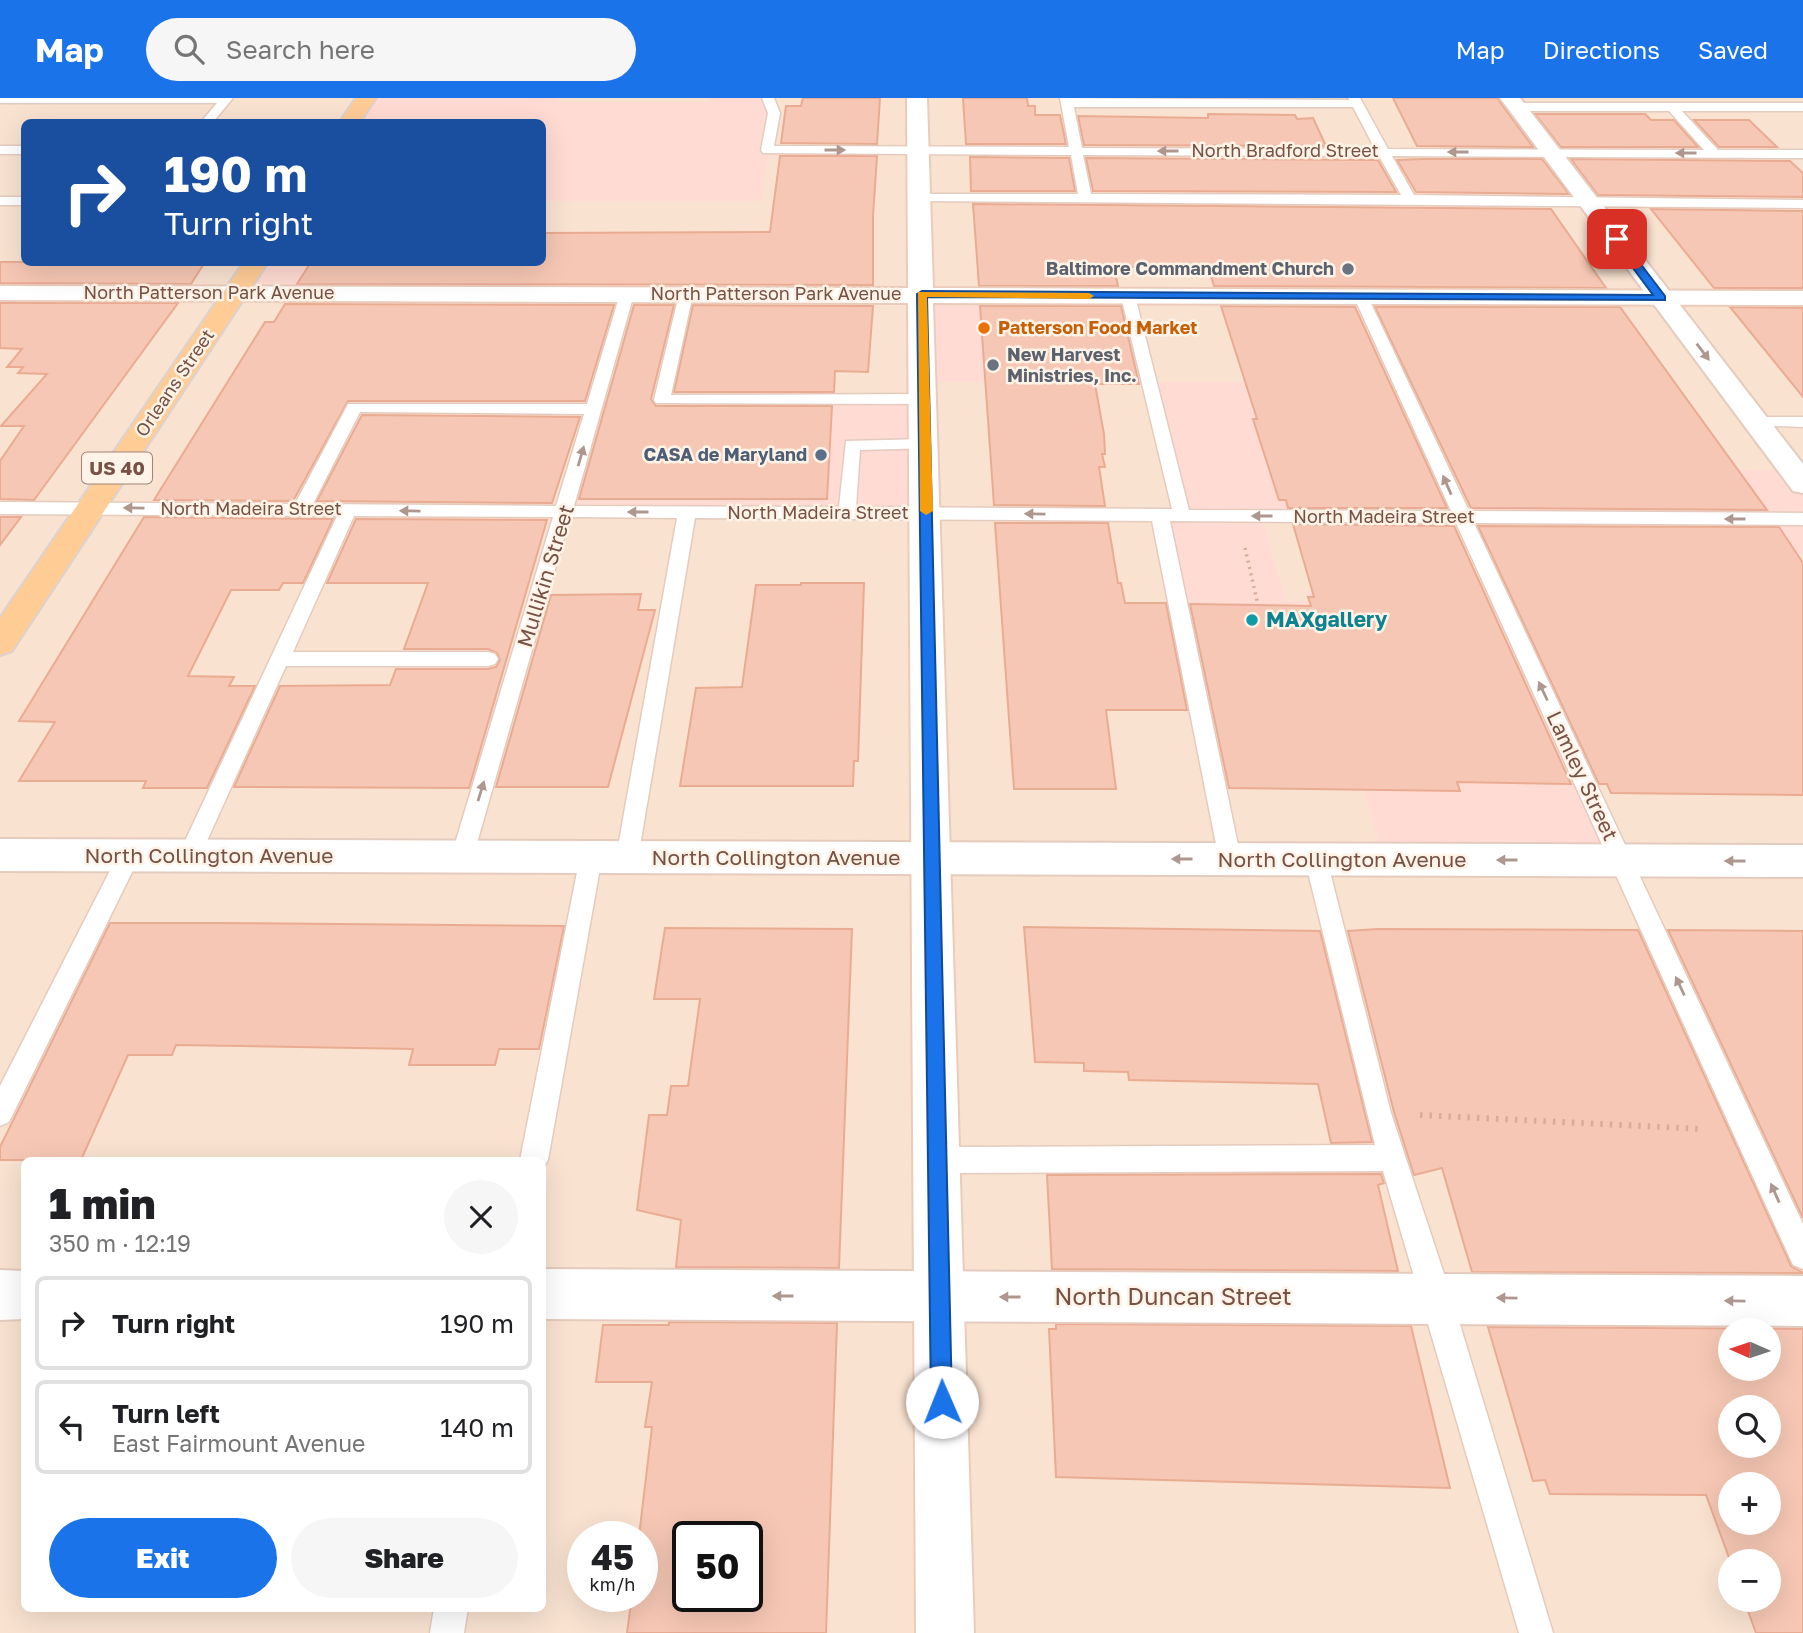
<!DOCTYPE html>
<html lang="en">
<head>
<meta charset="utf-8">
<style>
	body { margin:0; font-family:"Golos Text",sans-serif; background:#f6f6f6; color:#202124; height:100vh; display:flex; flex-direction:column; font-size:26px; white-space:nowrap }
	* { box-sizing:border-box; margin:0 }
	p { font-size:23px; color:#757577 }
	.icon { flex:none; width:38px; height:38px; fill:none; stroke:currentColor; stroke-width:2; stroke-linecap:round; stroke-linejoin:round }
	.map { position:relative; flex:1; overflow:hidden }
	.sheet { position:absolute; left:21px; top:1059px; width:525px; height:455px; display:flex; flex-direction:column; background:#fff; border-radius:10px; box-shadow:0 7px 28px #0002 }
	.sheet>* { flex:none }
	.top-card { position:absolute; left:21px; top:21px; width:525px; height:147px; border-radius:10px; box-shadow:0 7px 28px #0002; background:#1a4fa0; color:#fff; overflow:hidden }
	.needle { width:46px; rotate:273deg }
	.buttons { position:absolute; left:1718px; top:1220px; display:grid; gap:14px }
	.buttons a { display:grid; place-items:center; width:63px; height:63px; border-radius:50%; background:#fff; box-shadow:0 7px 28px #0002; font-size:35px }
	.speed { position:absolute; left:567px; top:1423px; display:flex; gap:14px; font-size:35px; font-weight:700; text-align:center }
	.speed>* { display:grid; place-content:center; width:91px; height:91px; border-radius:50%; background:#fff; box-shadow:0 7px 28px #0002; line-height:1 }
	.speed small { font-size:18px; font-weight:400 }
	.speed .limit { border:4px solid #111; border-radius:10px; background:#fff; color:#111 }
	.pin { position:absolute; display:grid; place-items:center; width:60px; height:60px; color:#fff; margin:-30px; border-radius:14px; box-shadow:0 4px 10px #0006 }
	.me { position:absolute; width:77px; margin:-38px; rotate:359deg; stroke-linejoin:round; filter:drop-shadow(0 0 5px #0008) }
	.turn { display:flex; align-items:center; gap:24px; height:147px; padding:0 28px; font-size:32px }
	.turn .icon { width:91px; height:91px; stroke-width:2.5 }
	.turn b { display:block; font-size:49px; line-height:60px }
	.round { display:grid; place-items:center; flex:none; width:74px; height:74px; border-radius:37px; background:#f6f6f6 }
	.overview { display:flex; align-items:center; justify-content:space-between; height:119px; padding:0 28px }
	h1 { font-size:42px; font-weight:800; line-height:52px }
	.cta { display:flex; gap:14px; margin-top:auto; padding:14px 28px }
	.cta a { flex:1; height:80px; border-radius:42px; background:#1a73e8; color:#fff; font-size:28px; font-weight:800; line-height:80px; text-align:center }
	.cta a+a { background:#f6f6f6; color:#202124 }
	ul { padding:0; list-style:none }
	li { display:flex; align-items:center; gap:21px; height:94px; margin:0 14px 10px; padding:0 14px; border:4px solid #e0e0e0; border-radius:10px }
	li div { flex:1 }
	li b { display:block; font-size:26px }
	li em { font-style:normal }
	header { display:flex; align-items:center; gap:42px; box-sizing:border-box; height:98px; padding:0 35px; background:#1a73e8; color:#fff }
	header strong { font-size:33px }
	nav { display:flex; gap:38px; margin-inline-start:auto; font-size:24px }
	.search { width:490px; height:63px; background:#f6f6f6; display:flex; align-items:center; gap:18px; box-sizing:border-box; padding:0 24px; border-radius:38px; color:#757577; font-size:26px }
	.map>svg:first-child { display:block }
	.residential { fill:#f9e2d0; fill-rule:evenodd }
	.commercial { fill:#ffdbd3 }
	.building { fill:#f6c7b4; stroke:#eaab93; stroke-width:2; fill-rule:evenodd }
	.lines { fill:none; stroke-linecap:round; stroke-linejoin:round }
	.lane-casing { stroke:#e5cbbe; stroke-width:3 }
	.street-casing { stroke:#e5cbbe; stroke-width:4 }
	.secondary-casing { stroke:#ebcbba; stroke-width:4 }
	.primary-casing { stroke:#dcd2cf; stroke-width:4 }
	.path-far1 { stroke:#dbaa98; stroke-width:3.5; stroke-dasharray:2 4.5; stroke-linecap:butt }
	.path { stroke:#dbaa98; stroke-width:6; stroke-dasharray:2.5 7; stroke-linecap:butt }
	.lane { fill:#fff; fill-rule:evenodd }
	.street { fill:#fff; fill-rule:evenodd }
	.secondary { fill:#fff; fill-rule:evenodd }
	.primary { fill:#ffcc96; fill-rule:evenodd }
	.oneway { fill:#ad978f }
	.route { fill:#1a73e8; stroke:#114b97; stroke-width:2 }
	.slow { fill:#f59e0b }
	.worship-dot { fill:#6b7280; stroke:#fff3e8; stroke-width:2.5 }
	.food-dot { fill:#e8710a; stroke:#fff3e8; stroke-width:2.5 }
	.service-dot { fill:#5c6f8a; stroke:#fff3e8; stroke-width:2.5 }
	.culture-dot { fill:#0f9aa8; stroke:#fff3e8; stroke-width:2.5 }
	.labels { text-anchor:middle; stroke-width:5; stroke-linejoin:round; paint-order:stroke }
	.far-street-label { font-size:18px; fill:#775145; stroke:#fff3e8 }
	.far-worship-label { font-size:18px; font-weight:bold; fill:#5b616d; stroke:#fff3e8; text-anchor:end }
	.far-food-label { font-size:18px; font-weight:bold; fill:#c56008; stroke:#fff3e8; text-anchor:start }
	.far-service-label { font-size:18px; font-weight:bold; fill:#4e5e75; stroke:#fff3e8; text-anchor:end }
	.shield { fill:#fff3e8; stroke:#a08276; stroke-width:2 }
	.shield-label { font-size:19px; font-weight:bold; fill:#775145 }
	.street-label { font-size:21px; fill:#775145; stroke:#fff3e8 }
	.culture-label { font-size:21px; font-weight:bold; fill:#0d838f; stroke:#fff3e8; text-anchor:start }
	.near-street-label { font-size:24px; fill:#775145; stroke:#fff3e8 }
</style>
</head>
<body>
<header>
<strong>Map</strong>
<div class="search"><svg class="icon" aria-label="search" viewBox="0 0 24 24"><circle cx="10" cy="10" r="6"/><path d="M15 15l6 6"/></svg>Search here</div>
<nav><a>Map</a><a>Directions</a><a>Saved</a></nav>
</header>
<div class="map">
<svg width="1803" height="1535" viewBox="0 0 1803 1535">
	<rect width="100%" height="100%" fill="#feefdf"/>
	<path class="residential" d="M0 0H364L349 24H24V164L395 165 542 164 543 103H761L770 0H1803V376L1800 372 1444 370 1628 416 1651 455 1803 456V1535H0ZM596 297H925L593 305ZM1252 315H1301L1261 414 1286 503H1309L1307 493 1500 495 1383 759 1323 556 1178 406ZM24 1062H542V1510H24ZM1731 1232H1769V1270H1731ZM1731 1309H1769V1348H1731ZM1731 1386H1769V1424H1731ZM583 1438H642V1498H583ZM688 1438H747V1498H688ZM1731 1463H1769V1502H1731Z
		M559 0H708L707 4H557Z"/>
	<path class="commercial" d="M365 0H559L558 4H706L708 0H770V46L761 103H543L542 24H349Z
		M254 165H395L380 194H234Z
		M922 193 1129 195 1149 284H1244L1252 315 1333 317 1371 415 1261 414 1286 503H1308L1306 493 1500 495 1623 762 1383 759 1323 556 1193 555 1171 427 1178 406 1148 285 924 284Z
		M595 297H925L929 416 564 412Z
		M1444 370 1800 372 1803 376V456L1651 455 1628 416 1465 415Z"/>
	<path class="building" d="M803 0H880L877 46 781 45 786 8H801Z
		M963 0H1027L1028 8H1035V17H1060L1066 46H966Z
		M1393 0H1497L1533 49 1417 48Z
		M1208 16 1295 17 1297 21 1313 20 1326 48 1084 47 1078 18 1208 20Z
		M1535 16H1645L1651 22H1674L1698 49H1561Z
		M1694 22H1749L1777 49H1719Z
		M780 58H877L873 118V187L297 186 311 164H542V135L770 134Z
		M970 59 1069 60 1075 93H971Z
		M1086 60 1378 62 1396 94 1093 93Z
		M1423 61H1542L1569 96 1416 94 1397 62Z
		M1571 61 1790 63 1803 75V99L1598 97Z
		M973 106 1551 111 1606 190 1214 188 1208 169H1114L1118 188H979Z
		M1651 111 1803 113V190H1714Z
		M0 164H205L191 186 0 185Z
		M0 205H178L34 402 0 401V363L24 328H1L47 276 18 275 23 269H7L22 251 0 250Z
		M285 206 614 207 585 303H348L293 403 154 402 265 224H274Z
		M634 207H674L651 301 656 308H832L827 401H579Z
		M693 207 873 208 868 274 835 273 834 294H674Z
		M980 208H1121L1139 286H1095L1104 336 1105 356H1102L1105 369H1099L1105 408 994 407Z
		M1221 208 1355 209 1447 410H1288L1286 402H1279L1253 321H1257Z
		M1375 209H1620L1767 412 1471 410Z
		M1730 209 1803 210V299Z
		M362 317 580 319 552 405 317 403Z
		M0 419H21L0 447Z
		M144 419 333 421 303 485H283L279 492H231L188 578 234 579 229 588H255L207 690H143L146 683H19L55 624 19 623Z
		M356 421 547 422 469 690 234 689 280 588 390 587 396 571H488L496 569 500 562 497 555 488 551H404L428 485H327Z
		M995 425H1108L1118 485H1121L1125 505H1166L1187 612H1106L1116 691H1014Z
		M1293 426 1454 428 1571 686 1457 684 1460 693 1229 690 1190 506 1311 508 1308 499H1314Z
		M1478 428 1779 429 1803 465V697L1611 695 1607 686H1599Z
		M801 485H864L858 663H854L853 688H680L696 590 742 589 756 487H801Z
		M641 496 638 512H655L608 689H496L551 497Z
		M110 825H217L564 828 539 951H499L495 967H409L413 951 176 947 172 957H128L81 1062H0V1049Z
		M1024 829 1320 833 1372 1044 1331 1045 1318 986 1129 982 1128 974 1084 973V965L1035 964Z
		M665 830 852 831 839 1170 676 1169 681 1122 637 1112 649 1017H667L671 988H688L700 901H654Z
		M1378 831 1638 832 1791 1168 1803 1175 1472 1174 1442 1070 1414 1077 1394 1014 1348 833Z
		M1668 832 1803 833V1120Z
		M1381 1076 1384 1085 1378 1087 1398 1173 1052 1171 1047 1077Z
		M669 1224 837 1225 826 1535H627L632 1498H642V1438H639L652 1329H645L652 1284H596L603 1227H669ZM688 1438H747V1498H688Z
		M1056 1226 1411 1228 1450 1390 1056 1379 1049 1231H1056Z
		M1488 1229 1803 1231V1535H1756L1744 1502H1769V1463H1731V1465L1706 1397 1550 1396 1545 1382 1533 1383ZM1731 1232H1769V1270H1731ZM1731 1309H1769V1348H1731ZM1731 1386H1769V1424H1731Z"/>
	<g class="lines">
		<g class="lane-casing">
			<path id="lane" d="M0 0H233L213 24H201L217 5H0Z
				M762 0H774L780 15 774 48 1069 49 1060 0 1350 2 1348 0H1360L1388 51 1704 52 1669 13H1517L1511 9 1517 5H1803V13H1682L1718 52H1803V60L1392 58 1414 97 1803 102V110L919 103 912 99 914 96H1078L1071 57 763 55 761 52 768 15ZM1074 9H1353L1375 51 1082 50ZM1083 57 1379 58 1401 97 1091 96Z
				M0 48H24V56H0Z
				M0 99H24V107H0Z
				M627 192 634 196 574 408 839 409 846 343 925 341 931 342 933 346 931 350 860 352 856 409 1172 411 1121 198 1128 194 1135 198 1189 412 1451 413 1354 199 1361 195 1368 199 1469 413 1803 415V427L1474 425 1803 1126V1171L1793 1167 1456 425 1170 423 1241 761 1238 768 1230 770 1222 768 1219 761 1152 423 695 420 638 760 635 767 627 769 619 767 616 760 677 420 570 419 473 759 470 766 462 768 454 766 451 759 553 419 354 418 293 554H488L495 556 498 561 495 566 488 568H286L197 765 189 767 181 765 178 758 337 418 0 416V404L295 406 348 306H587L620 196ZM360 314 584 316 556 408 313 406Z
				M686 192 693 196 671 297 924 296 932 301 924 306 656 305 654 302 679 196Z
				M1756 319H1803V329L1750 327 1748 324Z
				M129 749 137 751 140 758 9 1024 0 1028V988L121 751Z
				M591 750 599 752 602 759 548 1062 542 1072V1062H520L580 759 583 752Z
				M1316 753 1324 755 1327 762 1391 1015 1452 1200 1553 1535H1519L1383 1073 937 1075 927 1072 923 1062 927 1052 937 1049 1375 1047 1305 762 1308 755Z
				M434 1510H468L464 1535H430Z"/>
		</g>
		<g class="street-casing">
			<path id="street" d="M1500 0H1520L1803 366V395L1793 393Z
				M0 741 1803 747V779L0 773Z
				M542 1171 1803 1178V1228L542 1221Z
				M0 1172 24 1173V1221L0 1222Z"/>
		</g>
		<g class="secondary-casing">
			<path id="secondary" d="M907 0H927L933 190 1803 193V207L933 205 974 1535H916L908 205 0 202V188L908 190Z"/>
		</g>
		<g class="primary-casing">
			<path id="primary" d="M356 0H376L360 24H340Z
				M244 164H268L12 553 0 557V520Z"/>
		</g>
		<path class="path-far1" d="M1245 450 1258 507"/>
		<path class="path" d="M1420 1017 1702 1031"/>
		<use href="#lane" class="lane"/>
		<use href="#street" class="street"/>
		<use href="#secondary" class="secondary"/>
		<use href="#primary" class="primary"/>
	</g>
	<defs><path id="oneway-solid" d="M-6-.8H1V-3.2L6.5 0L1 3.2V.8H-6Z" transform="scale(1.75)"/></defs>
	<g class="oneway">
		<use href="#oneway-solid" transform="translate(835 52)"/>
		<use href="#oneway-solid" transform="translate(1168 53) rotate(-180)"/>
		<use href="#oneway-solid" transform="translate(1458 54) rotate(-180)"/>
		<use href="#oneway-solid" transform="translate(1686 55) rotate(-180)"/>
		<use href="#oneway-solid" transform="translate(1703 254) rotate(53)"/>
		<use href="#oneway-solid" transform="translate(581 358) rotate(-74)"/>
		<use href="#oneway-solid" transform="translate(1447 387) rotate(-114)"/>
		<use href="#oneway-solid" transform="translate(134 410) rotate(-179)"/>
		<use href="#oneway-solid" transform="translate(410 413) rotate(-179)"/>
		<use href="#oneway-solid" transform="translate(638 414) rotate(-180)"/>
		<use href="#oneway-solid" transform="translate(1035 416) rotate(-179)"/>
		<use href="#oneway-solid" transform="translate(1262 418) rotate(-180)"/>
		<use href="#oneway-solid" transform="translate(1735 421) rotate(-180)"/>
		<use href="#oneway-solid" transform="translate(1543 593) rotate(-115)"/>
		<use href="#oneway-solid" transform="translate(481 693) rotate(-73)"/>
		<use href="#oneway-solid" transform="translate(1182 761) rotate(-180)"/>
		<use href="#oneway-solid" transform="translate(1507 762) rotate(-180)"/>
		<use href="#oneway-solid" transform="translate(1735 763) rotate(-180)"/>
		<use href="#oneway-solid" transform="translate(1680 888) rotate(-115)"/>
		<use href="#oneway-solid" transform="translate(1775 1095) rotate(-114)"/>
		<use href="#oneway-solid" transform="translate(783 1198) rotate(-180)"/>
		<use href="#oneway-solid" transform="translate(1010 1199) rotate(-180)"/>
		<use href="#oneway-solid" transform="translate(1507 1200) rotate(-179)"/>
		<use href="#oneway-solid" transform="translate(1735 1203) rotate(-179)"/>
	</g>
	<path class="route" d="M1613 139H1620L1665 198V202L927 199 952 1304 949 1311 942 1314 934 1311 931 1304 917 196 922 193 1653 197 1613 143Z"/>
	<path class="slow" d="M918 194 1089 195 1094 198 1089 201 927 199 933 413 926 417 920 413Z"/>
	<g class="worship-dot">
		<circle cx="1348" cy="171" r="7"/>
		<circle cx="993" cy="267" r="7"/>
	</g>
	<circle class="food-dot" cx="984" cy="230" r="7"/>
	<circle class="service-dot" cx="821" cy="357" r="7"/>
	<circle class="culture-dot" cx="1252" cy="522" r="7"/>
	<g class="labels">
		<g class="far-street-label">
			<text x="1285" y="59">North Bradford Street</text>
			<text x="209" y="201">North Patterson Park Avenue</text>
			<text x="776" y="202">North Patterson Park Avenue</text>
			<text transform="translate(175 285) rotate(-56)" y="6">Orleans Street</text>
			<text x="251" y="417">North Madeira Street</text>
			<text x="818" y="421">North Madeira Street</text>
			<text x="1384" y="425">North Madeira Street</text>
		</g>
		<g class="far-worship-label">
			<text x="1334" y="177">Baltimore Commandment Church</text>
			<text x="1007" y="263" text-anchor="start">New Harvest<tspan x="1007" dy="21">Ministries, Inc.</tspan></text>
		</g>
		<g class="far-food-label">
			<text x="998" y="236">Patterson Food Market</text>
		</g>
		<g class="far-service-label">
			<text x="807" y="363">CASA de Maryland</text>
		</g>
		<rect class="shield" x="82" y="354.5" width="70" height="31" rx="5"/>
		<g class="shield-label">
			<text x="117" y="377">US 40</text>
		</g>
		<g class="street-label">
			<text transform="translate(546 478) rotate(-73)" y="7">Mullikin Street</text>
			<text transform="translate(1582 678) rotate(65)" y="7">Lamley Street</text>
			<text x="209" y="765">North Collington Avenue</text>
			<text x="776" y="767">North Collington Avenue</text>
			<text x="1342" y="769">North Collington Avenue</text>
		</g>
		<g class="culture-label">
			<text x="1266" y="529">MAXgallery</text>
		</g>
		<g class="near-street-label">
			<text x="1173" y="1207">North Duncan Street</text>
		</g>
	</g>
</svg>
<div class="buttons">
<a><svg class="needle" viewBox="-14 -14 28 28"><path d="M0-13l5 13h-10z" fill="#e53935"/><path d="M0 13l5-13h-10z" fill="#757577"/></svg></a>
<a><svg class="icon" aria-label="search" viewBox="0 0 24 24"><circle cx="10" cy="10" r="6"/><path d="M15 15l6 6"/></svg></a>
<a>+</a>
<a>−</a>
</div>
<div class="speed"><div>45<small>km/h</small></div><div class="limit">50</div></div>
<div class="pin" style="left:1617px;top:141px;background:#d93025"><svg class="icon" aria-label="arrive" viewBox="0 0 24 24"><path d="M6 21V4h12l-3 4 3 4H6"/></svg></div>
<svg class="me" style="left:942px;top:1304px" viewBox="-20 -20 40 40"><circle r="19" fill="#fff"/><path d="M0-13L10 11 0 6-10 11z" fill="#1a73e8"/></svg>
<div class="top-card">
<div class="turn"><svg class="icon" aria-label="right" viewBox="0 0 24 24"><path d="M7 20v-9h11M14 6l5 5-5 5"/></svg><div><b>190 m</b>Turn right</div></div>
</div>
<section class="sheet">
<div class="overview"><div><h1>1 min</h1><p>350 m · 12:19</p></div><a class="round"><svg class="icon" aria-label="close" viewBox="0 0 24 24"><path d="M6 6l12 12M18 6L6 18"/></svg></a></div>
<ul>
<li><svg class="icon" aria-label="right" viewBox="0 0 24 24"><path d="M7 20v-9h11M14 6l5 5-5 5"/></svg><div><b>Turn right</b></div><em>190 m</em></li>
<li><svg class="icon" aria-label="left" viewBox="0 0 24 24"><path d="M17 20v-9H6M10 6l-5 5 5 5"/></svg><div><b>Turn left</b><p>East Fairmount Avenue</p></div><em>140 m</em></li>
</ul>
<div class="cta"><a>Exit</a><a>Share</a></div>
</section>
</div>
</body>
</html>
